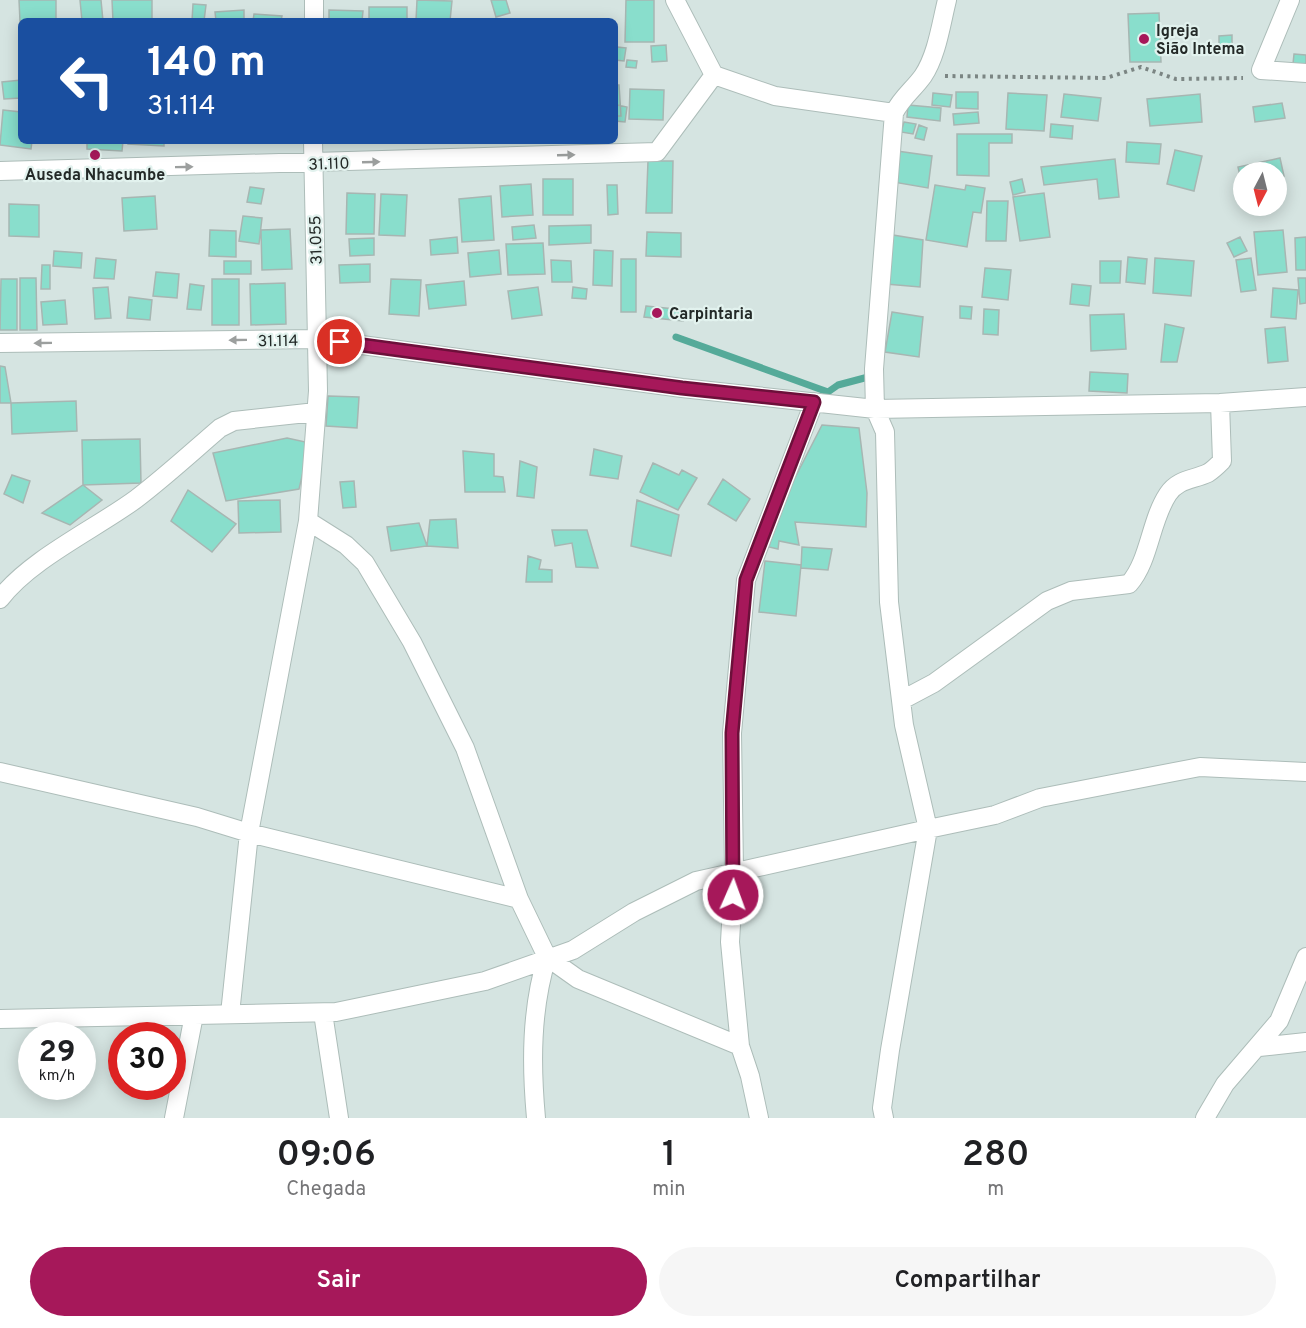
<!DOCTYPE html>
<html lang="pt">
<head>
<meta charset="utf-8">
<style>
	body { margin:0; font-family:Overpass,sans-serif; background:#f6f6f6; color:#202124; height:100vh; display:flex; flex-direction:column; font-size:22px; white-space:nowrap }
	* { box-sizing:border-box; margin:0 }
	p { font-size:20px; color:#757577 }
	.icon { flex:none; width:33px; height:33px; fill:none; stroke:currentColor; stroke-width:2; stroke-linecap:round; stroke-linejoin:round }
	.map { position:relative; height:1118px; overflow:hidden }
	.sheet { display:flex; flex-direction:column; background:#fff; flex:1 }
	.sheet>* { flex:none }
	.hud { position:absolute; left:18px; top:18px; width:600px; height:126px; border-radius:9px; box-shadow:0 3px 15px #0003; background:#1a4fa0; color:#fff; overflow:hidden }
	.needle { width:39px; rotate:187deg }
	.tools { position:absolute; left:1233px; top:162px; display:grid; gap:12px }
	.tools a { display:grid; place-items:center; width:54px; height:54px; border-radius:50%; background:#fff; box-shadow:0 3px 15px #0003; font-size:30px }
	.speed { position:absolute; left:18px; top:1022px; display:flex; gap:12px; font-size:30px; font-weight:700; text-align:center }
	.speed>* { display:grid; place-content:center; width:78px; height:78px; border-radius:50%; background:#fff; box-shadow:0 3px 15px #0003; line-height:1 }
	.speed small { font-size:15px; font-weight:400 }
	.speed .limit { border:9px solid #d22; background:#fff; color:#111 }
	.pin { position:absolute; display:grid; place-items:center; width:51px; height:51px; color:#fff; margin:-26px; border:3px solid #fff; border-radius:50%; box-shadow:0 2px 6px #0007 }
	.me { position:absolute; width:66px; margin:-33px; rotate:2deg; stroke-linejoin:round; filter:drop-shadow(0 0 4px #0008) }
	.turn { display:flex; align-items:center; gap:21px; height:126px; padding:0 30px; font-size:27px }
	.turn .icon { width:78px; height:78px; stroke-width:2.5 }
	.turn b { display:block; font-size:42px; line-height:51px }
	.eta { display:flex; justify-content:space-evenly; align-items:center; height:102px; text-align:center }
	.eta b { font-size:36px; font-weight:600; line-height:42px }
	.cta { display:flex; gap:12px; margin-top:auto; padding:12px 30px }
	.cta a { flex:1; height:69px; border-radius:36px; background:#a6185a; color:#fff; font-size:24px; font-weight:600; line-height:69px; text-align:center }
	.cta a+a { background:#f6f6f6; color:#202124 }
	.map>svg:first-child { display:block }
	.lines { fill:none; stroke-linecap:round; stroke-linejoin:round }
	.stream { stroke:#5a9; stroke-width:7 }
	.building { fill:#89decc; stroke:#a7b6b2; stroke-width:1.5 }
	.minor-casing { stroke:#adbdb9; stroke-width:20 }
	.path { stroke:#7b8583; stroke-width:4; stroke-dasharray:3 4.5; stroke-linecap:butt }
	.minor { stroke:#fff; stroke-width:18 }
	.oneway { fill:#9c9f9e }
	.route-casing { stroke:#6c103a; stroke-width:15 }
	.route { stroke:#a6185a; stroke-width:10 }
	.poi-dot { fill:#a6185a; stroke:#e2f2ee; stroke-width:2 }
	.labels { text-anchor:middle; stroke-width:4.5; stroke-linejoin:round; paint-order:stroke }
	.poi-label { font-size:16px; font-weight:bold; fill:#232927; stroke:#e2f2ee; text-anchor:start }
	.street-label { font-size:16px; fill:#232927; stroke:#e2f2ee }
</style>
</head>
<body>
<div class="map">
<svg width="1306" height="1118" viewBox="0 0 1306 1118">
	<rect width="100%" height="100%" fill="#d5e4e1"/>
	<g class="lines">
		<path class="stream" d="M676 337 828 392 838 385 872 376"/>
	</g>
	<path class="building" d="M19 0H56V21H21V43Z
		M80 0H101L103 21H82Z
		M112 0H152V21H113Z
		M417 0 452 1 450 21H416Z
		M491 0H506L510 13 496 17Z
		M626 0H654V42H625Z
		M193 4 206 5 204 21H192Z
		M369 7H407V21H369Z
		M244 10V21H216L215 12Z
		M329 10 363 11 362 21H329Z
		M1159 13 1161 62H1130L1128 14Z
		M254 14 282 16 281 21H253Z
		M1232 35V45L1219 46V36Z
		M666 45 667 61 652 62 651 46Z
		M617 47 626 48 624 61 615 60Z
		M1294 54 1306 55V66L1293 64Z
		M627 60 637 61 636 68 626 67Z
		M21 80V98L4 99 2 82Z
		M615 85H619L621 116H615Z
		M630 89 664 90 663 120 629 119Z
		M956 92H978V109L956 108Z
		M933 93 952 95 950 107 932 105Z
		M1008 93 1047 95 1044 131 1006 129Z
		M1064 94 1101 98 1098 121 1061 117Z
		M1200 94 1202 122 1150 126 1147 99Z
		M1282 103 1285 118 1255 122 1253 107Z
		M617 105 627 107 625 122 615 121Z
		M908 105 941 108 940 121 907 117Z
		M3 110 21 112V141H32L31 149 0 145Z
		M978 112 979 123 954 125 953 114Z
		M904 122 916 124 913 134 901 132Z
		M1051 124 1073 126 1072 139 1050 137Z
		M919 125 927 128 924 140 915 138Z
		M957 134H1012V143H989V176L957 175Z
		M87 141H123L122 151 87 149Z
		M128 141H164V146L128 144Z
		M1127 142 1161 144 1159 164 1126 162Z
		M1175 150 1202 156 1194 191 1167 184Z
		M897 151 932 156 928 188 893 182Z
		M1280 158 1284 176 1276 177V172H1244L1242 185 1238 167Z
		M1115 159 1119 197 1099 199 1097 179 1044 185 1041 167Z
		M648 161H673L672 213H646Z
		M543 179H573V215H543Z
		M1022 179 1025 192 1013 195 1010 182Z
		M531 184 533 215 502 217 500 186Z
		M607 185H617L618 214 608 215Z
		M935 185 965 190 966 185 985 188 981 213 973 212 967 247 926 240Z
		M250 187 264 189 261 204 247 202Z
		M347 193 375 194 374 234H346Z
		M1044 193 1050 237 1020 241 1013 197Z
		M381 194 407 195 405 236 379 235Z
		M155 196 157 229 124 231 122 198Z
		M491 196 494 240 462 242 459 199Z
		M987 201H1008L1006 241H986Z
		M9 204 39 205V237L9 236Z
		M243 216 262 218 259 244 239 241Z
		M534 225 536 238 513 240 512 227Z
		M591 225V243L549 245V226Z
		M290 229 292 269 262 270 261 230Z
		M210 230 236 231V257L209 256Z
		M1283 230 1287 272 1258 275 1254 232Z
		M647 232 681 233V257L646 256Z
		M887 234 923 240 920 287 886 284Z
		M457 237 458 253 431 255 430 240Z
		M1240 237 1247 251 1234 257 1227 243Z
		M1306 237V270H1296L1295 238Z
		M374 238V255L350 256 349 239Z
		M543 243 545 274 508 275 506 244Z
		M499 250 501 274 470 277 468 253Z
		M594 250 613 251 612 286 593 285Z
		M54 251 82 253 81 268 53 266Z
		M1128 257 1147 259 1145 284 1126 282Z
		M96 258 116 260 114 279 94 278Z
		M1155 258 1194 261 1191 296 1153 293Z
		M1251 258 1256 290 1241 292 1236 260Z
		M621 259H636V312H621Z
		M551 260 571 261 572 282H552Z
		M224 261H251V274H224Z
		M1100 261H1121L1120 283H1100Z
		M370 264V282L340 283 339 265Z
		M42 265H50V289H41Z
		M985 268 1011 270 1008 300 982 297Z
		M156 272 179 274 177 298 153 296Z
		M20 278H36L37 330H20Z
		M1298 278H1306V303L1300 304Z
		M1 279H17V330H0Z
		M212 279H239V325H212Z
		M391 279 421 280 419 316 389 314Z
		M464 281 466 305 429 309 426 285Z
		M285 283 286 324 251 325 250 284Z
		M190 284 204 286 201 310 187 309Z
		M1072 284 1091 286 1089 306 1070 304Z
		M108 287 111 318 95 319 93 288Z
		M538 287 542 315 512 319 508 291Z
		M573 287 587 289 586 299 572 298Z
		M1273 288 1298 290 1296 319 1271 317Z
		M129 297 152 300 150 320 127 318Z
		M65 300 67 324 43 325 41 302Z
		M646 306 684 310 683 321 644 317Z
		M960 306 972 307 971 319 960 318Z
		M984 309 999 310 998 335 983 334Z
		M892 312 923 317 919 357 885 352Z
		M1124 314 1126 349 1091 351 1090 315Z
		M1165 324 1184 328 1177 362H1161Z
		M1285 327 1288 361 1268 363 1265 329Z
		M0 366 5 367 11 403H0Z
		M1090 372 1128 374 1127 393 1089 391Z
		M328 396 359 397 357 428 326 426Z
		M76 401 77 431 12 434 11 403Z
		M822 425 859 428 867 493 866 527 795 522 799 545 779 541 778 549 769 547 777 513Z
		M287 438 310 443 299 489 226 501 213 453Z
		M140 439 141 483 83 485 82 440Z
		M594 449 622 456 618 479 590 475Z
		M463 451 494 454V476L503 477 505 492H465Z
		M520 461 537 467 534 498 517 496Z
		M653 463 679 475 682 470 697 478 678 510 640 492Z
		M12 475 30 481 23 503 4 494Z
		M723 479 750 499 736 521 708 504Z
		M354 481 356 507 343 508 340 482Z
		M83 485 102 500 70 525 42 513Z
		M188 490 236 524 212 552 171 521Z
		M280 500 281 532 239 533 238 501Z
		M637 500 679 515 671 556 631 546Z
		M456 519 458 548 427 546 430 520Z
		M419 523 427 546 391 551 387 527Z
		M552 530H587L598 568 576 567 572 543 555 546Z
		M802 547 832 549 828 570 801 568Z
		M528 556 541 560 539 569 552 570V582H526Z
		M765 561 801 565 796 616 759 612Z"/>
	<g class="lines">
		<g class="minor-casing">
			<path id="minor" d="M675 0 714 75 775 96 894 113
				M1290 0 1261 70 1306 73
				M314 21V0
				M0 171 657 152 714 75
				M0 343 317 339 682 388 875 409 1220 403 1306 397
				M308 521 346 545 365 563 412 642 465 748 519 899 547 957 578 979 740 1046 750 1076 759 1118
				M0 599C29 560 95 529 136 499 165 477 192 452 220 428L234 421 316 412
				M902 700 934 683 1047 601 1071 591 1129 584C1150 560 1150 521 1168 494 1178 479 1193 480 1208 473 1213 470 1218 465 1222 461L1220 403
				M0 772 197 817 249 833 519 899
				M323 1013 339 1118
				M230 1014 249 833 308 521 318 391 313 141
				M0 1019 336 1012 485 981 573 950 634 912 696 881 928 829 904 725 889 602 885 432 875 409 874 369 894 113C902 97 913 90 923 76 937 55 941 24 947 0
				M740 1046 730 942 734 871 732 733 746 580 814 402
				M1259 1047 1306 1042
				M174 1118 194 1015
				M536 1118C531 1064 531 1009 547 957
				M884 1118 882 1108 890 1050 928 829 995 815 1040 798 1200 767 1306 772
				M1205 1118 1225 1084 1279 1021 1306 957"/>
		</g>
		<path class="path" d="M945 76 1106 78 1141 67 1176 79 1243 78"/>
		<use href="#minor" class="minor"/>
	</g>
	<defs><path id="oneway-solid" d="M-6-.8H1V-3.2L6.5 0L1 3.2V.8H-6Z" transform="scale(1.5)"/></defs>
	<g class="oneway">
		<use href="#oneway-solid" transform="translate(566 155) rotate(-2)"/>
		<use href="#oneway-solid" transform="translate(371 162) rotate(-2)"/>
		<use href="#oneway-solid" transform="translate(184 167) rotate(-1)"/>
		<use href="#oneway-solid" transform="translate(238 340) rotate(179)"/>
		<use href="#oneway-solid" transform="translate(43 343) rotate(179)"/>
	</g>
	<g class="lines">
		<g class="route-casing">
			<path id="route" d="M340 342 682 388 814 402 746 580 732 733 733 895"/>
		</g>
		<use href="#route" class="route"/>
	</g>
	<g class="poi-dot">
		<circle cx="1144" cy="39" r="6"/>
		<circle cx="95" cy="155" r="6"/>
		<circle cx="657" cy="313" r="6"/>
	</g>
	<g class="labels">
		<g class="poi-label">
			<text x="1156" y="36">Igreja<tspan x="1156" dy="18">Sião Intema</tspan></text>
			<text x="95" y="180" text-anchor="middle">Auseda Nhacumbe</text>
			<text x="669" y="319">Carpintaria</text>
		</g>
		<g class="street-label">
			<text transform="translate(329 163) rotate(-2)" y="6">31.110</text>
			<text transform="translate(315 240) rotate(-92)" y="6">31.055</text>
			<text transform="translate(278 340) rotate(-1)" y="6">31.114</text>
		</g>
	</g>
</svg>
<div class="tools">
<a><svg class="needle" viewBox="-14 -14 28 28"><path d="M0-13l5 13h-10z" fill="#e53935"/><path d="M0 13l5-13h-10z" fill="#757577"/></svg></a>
</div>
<div class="speed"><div>29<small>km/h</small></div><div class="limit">30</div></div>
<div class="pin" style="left:340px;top:342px;background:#d93025"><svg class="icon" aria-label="arrive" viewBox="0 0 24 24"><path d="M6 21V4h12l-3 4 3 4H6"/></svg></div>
<svg class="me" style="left:733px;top:895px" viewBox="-20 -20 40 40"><circle r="17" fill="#a6185a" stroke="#fff" stroke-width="3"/><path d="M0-11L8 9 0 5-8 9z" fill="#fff"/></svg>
<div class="hud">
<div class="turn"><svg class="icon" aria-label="left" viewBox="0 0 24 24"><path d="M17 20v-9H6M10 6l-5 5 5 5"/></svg><div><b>140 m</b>31.114</div></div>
</div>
</div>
<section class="sheet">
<div class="eta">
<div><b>09:06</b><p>Chegada</p></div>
<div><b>1</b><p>min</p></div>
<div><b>280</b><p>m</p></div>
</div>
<div class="cta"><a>Sair</a><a>Compartilhar</a></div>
</section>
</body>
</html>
